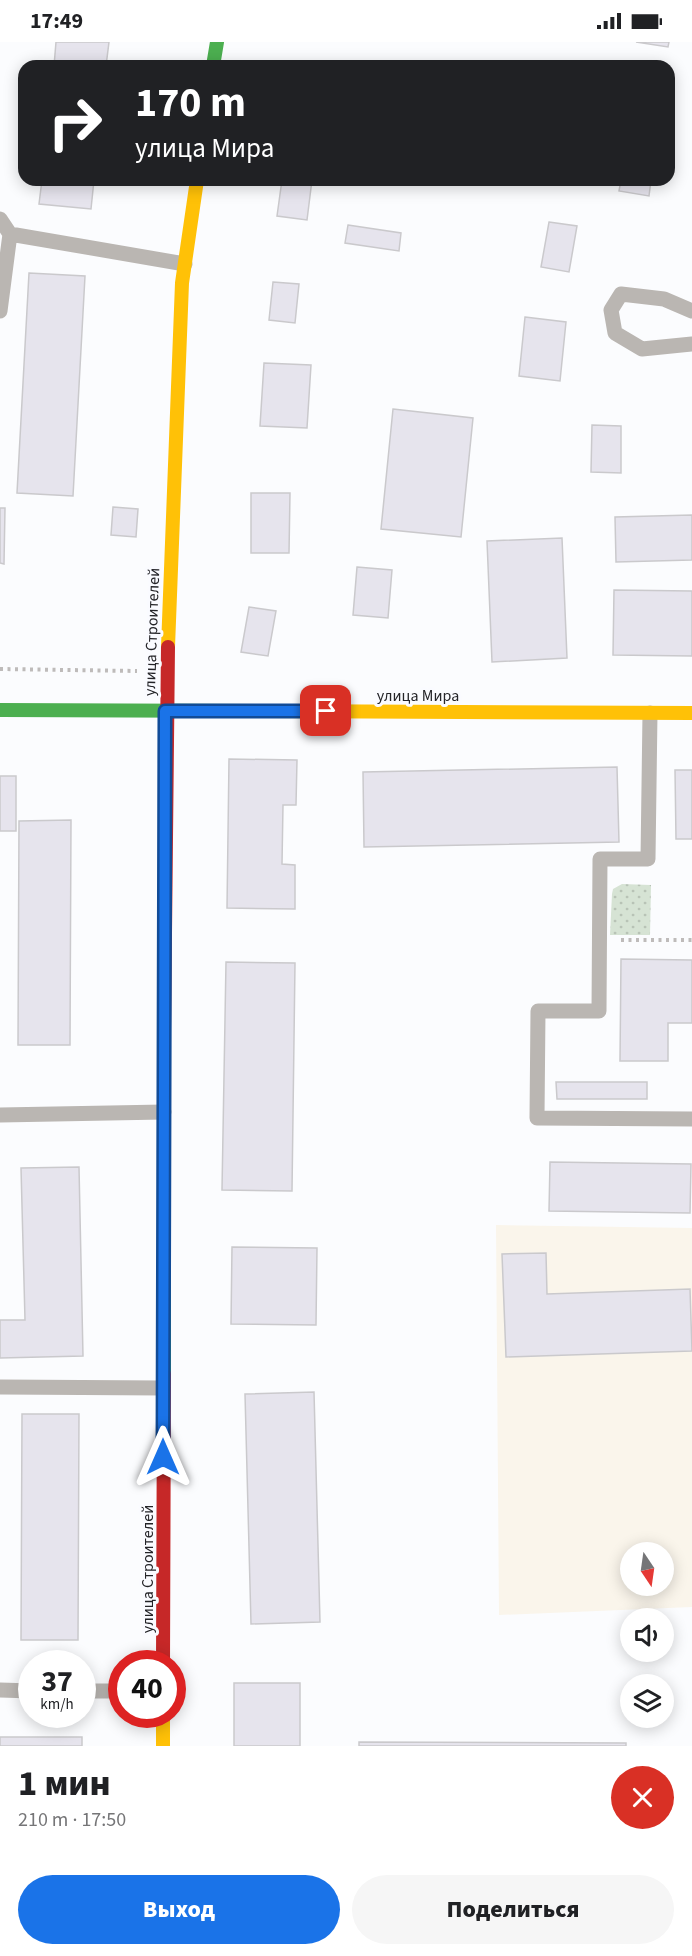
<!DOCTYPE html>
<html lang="ru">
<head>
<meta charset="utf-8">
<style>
	body { margin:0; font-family:"Source Sans 3",sans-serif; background:#f6f6f6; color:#202124; height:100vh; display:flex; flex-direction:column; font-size:22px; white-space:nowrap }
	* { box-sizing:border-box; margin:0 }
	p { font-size:20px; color:#757577 }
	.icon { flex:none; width:33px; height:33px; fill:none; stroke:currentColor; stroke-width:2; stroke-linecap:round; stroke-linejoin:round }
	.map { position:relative; height:1704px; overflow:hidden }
	.panel { display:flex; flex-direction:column; background:#fff; flex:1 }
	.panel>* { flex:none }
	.hud { position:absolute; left:18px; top:18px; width:657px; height:126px; border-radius:18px; box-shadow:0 3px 15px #0003; background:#202124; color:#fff; overflow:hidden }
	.needle { width:39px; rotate:167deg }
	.buttons { position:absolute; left:620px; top:1500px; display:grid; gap:12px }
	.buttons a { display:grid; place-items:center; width:54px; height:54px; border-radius:50%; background:#fff; box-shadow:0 3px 15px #0003; font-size:30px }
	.speed { position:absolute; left:18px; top:1608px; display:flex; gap:12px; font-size:30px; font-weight:700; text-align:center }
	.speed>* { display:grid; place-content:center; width:78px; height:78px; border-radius:50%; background:#fff; box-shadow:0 3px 15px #0003; line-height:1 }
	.speed small { font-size:15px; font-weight:400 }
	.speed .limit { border:9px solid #d22; background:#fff; color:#111 }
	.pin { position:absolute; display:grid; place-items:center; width:51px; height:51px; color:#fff; margin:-26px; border-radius:12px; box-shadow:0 3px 9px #0006 }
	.me { position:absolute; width:66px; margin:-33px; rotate:0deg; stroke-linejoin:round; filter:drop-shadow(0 0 4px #0008) }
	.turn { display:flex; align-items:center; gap:21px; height:126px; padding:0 18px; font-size:27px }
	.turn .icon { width:78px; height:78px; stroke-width:2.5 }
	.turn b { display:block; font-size:42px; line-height:51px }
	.round { display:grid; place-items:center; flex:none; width:63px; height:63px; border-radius:32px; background:#f6f6f6 }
	.overview { display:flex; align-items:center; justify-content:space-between; height:102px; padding:0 18px }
	h1 { font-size:36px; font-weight:800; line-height:45px }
	.action { display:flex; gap:12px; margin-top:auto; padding:12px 18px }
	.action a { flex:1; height:69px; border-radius:36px; background:#1a73e8; color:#fff; font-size:24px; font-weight:800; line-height:69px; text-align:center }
	.action a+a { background:#f6f6f6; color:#202124 }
	.status { display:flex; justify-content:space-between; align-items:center; height:42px; padding:0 30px; background:#fff; direction:ltr }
	.status svg { height:16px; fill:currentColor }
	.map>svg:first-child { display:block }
	.education { fill:#faf5eb; fill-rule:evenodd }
	.grass { fill:url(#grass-dots) }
	.building { fill:#e6e4ed; stroke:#cac9cc; stroke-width:1.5 }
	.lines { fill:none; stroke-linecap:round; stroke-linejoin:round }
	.path { stroke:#bebbba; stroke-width:4; stroke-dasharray:3 4.5; stroke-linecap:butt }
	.lane { stroke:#bab6b2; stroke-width:15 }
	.fast { stroke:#4caf50; stroke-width:14 }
	.slow { stroke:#ffc107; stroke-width:14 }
	.jam { stroke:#c62828; stroke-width:14 }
	.route-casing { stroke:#114b97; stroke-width:15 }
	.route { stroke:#1a73e8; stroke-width:10 }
	.labels { text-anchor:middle; stroke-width:6; stroke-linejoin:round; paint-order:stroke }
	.street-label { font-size:16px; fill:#242428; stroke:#fafbff }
</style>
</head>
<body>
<div class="status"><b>17:49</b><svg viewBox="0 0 49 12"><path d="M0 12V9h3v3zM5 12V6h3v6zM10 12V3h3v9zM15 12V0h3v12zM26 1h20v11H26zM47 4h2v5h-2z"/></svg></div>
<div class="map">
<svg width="692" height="1704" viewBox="0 0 692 1704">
	<defs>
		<pattern id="grass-dots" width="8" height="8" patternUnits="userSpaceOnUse" patternTransform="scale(1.5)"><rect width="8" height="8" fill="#d6e3d4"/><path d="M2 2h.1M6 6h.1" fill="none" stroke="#b8c3b6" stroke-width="1.8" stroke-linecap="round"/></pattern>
	</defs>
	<rect width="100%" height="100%" fill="#fbfcfe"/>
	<path class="education" d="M496 1183 692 1186V1565L499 1573ZM630 1510H663V1544H630Z"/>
	<path class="grass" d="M622 842 651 843 650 893H610L612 852 613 847Z"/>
	<path class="building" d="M56 0H109L106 24H54Z
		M636 0H669L668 5Z
		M304 19 330 24H303Z
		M42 138H94L91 167 39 162Z
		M282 138H312L307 178 277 174Z
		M621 138H651L649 154 619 149Z
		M549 180 577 184 569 230 541 225Z
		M348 183 401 191 399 209 345 201Z
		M29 231 85 234 73 454 17 451Z
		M273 240 299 242 295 281 269 278Z
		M525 275 566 280 560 339 519 334Z
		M264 321 311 323 307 386 260 384Z
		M393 367 473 376 461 495 381 487Z
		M592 383 621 384V431L591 430Z
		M251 451H290L289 511H251Z
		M113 465 138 467 136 495 111 493Z
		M0 466H5L4 522 0 521Z
		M692 473V518L616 520 615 475Z
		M562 496 567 616 492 620 487 499Z
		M357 525 392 528 388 576 353 573Z
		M614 548 692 549V614L613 613Z
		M249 565 276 569 268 614 241 610Z
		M229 717 297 718 296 763H283L282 822 295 823V867L227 866Z
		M617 725 619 800 364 805 363 730Z
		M675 728H692V797H676Z
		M0 734H16V789H0Z
		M71 778 70 1003H18L19 779Z
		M621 917 692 918V981H668V1019H620Z
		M226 920 295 921 292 1149 222 1148Z
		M556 1040H647V1057H557Z
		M550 1120 691 1122 690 1171 549 1169Z
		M79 1125 83 1314 0 1316V1278H25L21 1126Z
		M232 1205 317 1206 316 1283 231 1282Z
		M546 1211 547 1252 690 1247 692 1309 506 1315 502 1212Z
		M314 1350 320 1580 251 1582 245 1352Z
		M22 1372H79L78 1598H21Z
		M234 1641H300V1704H234Z
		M0 1695H82V1704H0Z
		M359 1700 626 1701V1704H359Z"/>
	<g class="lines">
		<path class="path" d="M0 627 137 629
			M621 898H692"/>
		<path class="lane" d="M0 177 10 192 185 222
			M0 269 10 192
			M692 269 664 257 621 252 611 268 615 291 642 307 692 302
			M650 671 648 817H600L599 969H538L537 1076 692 1077
			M0 1073 164 1070
			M0 1345 163 1346
			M0 1648 32 1649
			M82 1649H122"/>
		<path class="fast" d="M213 24 217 0
			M0 668 268 669
			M164 1332V987"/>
		<path class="slow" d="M168 605 182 241 197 138
			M268 669 692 671
			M163 1672V1704"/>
		<path class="jam" d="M164 987 168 605
			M163 1622 164 1332"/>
	</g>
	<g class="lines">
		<g class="route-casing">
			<path id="route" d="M163 1415 165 669H326"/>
		</g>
		<use href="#route" class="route"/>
	</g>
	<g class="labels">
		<g class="street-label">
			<text transform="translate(151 590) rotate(-88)" y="6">улица Строителей</text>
			<text x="418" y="659">улица Мира</text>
			<text transform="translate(147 1527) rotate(-90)" y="6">улица Строителей</text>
		</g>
	</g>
</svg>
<div class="buttons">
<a><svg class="needle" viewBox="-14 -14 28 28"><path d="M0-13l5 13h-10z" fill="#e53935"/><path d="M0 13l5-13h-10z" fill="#757577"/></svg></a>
<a><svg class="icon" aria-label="sound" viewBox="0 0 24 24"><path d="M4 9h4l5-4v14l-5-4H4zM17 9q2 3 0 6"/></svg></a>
<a><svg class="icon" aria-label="layers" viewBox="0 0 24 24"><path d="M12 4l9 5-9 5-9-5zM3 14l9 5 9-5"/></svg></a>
</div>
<div class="speed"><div>37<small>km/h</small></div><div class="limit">40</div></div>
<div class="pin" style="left:326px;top:669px;background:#d93025"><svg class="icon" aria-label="arrive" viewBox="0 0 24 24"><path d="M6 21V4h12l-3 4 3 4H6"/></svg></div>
<svg class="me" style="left:163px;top:1415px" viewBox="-20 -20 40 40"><path d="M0-17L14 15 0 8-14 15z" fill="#1a73e8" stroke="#fff" stroke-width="4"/></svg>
<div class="hud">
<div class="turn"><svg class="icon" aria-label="right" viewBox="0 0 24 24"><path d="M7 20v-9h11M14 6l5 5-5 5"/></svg><div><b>170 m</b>улица Мира</div></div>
</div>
</div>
<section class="panel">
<div class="overview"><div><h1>1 мин</h1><p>210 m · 17:50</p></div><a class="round" style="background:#d93025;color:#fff"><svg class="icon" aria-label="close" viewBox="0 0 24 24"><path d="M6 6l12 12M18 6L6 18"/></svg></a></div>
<div class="action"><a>Выход</a><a>Поделиться</a></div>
</section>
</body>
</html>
